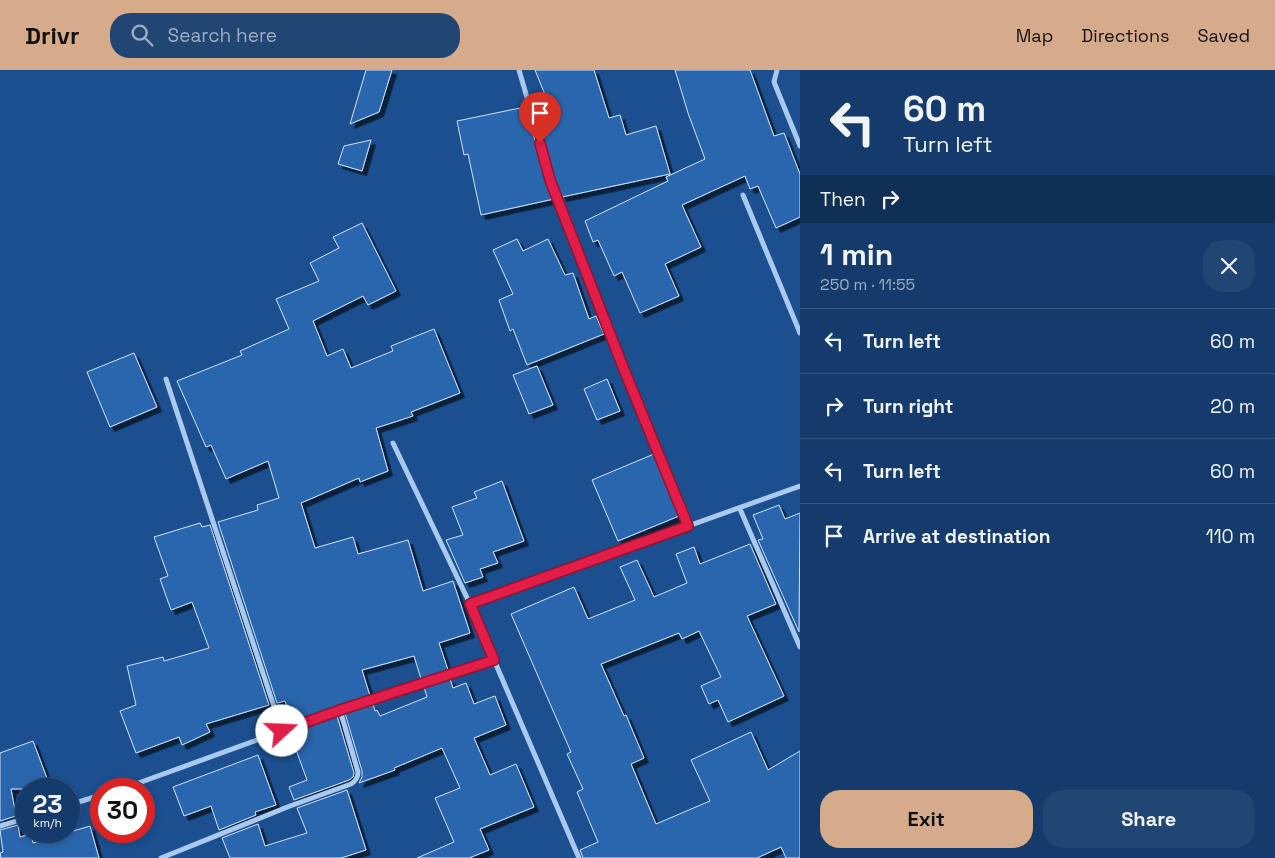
<!DOCTYPE html>
<html lang="en">
<head>
<meta charset="utf-8">
<style>
	body { margin:0; font-family:"Space Grotesk",sans-serif; background:#214673; color:#f1f3f6; height:100vh; display:flex; flex-direction:column; font-size:19px; white-space:nowrap }
	* { box-sizing:border-box; margin:0 }
	p { font-size:16px; color:#9dadc1 }
	.icon { flex:none; width:28px; height:28px; fill:none; stroke:currentColor; stroke-width:2; stroke-linecap:round; stroke-linejoin:round }
	.map { position:relative; flex:1; overflow:hidden }
	.panel { display:flex; flex-direction:column; background:#143b6b; width:475px }
	.panel>* { flex:none }
	.hud { background:#143b6b; color:#f1f3f6; overflow:hidden }
	.speed { position:absolute; left:15px; top:708px; display:flex; gap:10px; font-size:25px; font-weight:700; text-align:center }
	.speed>* { display:grid; place-content:center; width:65px; height:65px; border-radius:50%; background:#143b6b; box-shadow:0 2px 8px #0003,0 0 0 1px #33557e; line-height:1 }
	.speed small { font-size:12px; font-weight:400 }
	.speed .limit { border:8px solid #d22; background:#fff; color:#111 }
	.pin { position:absolute; display:grid; place-items:center; width:42px; height:42px; color:#fff; margin:-51px -21px; border-radius:50% 50% 50% 0; rotate:-45deg; box-shadow:0 0 5px #0007 }
	.pin .icon { rotate:45deg }
	.me { position:absolute; width:55px; margin:-28px; rotate:70deg; stroke-linejoin:round; filter:drop-shadow(0 0 4px #0008) }
	.turn { display:flex; align-items:center; gap:18px; height:105px; padding:0 20px; font-size:22px }
	.turn .icon { width:65px; height:65px; stroke-width:2.5 }
	.turn b { display:block; font-size:35px; line-height:42px }
	.then { display:flex; align-items:center; height:48px; padding:0 20px; background:#0003; gap:10px; font-size:19px }
	.round { display:grid; place-items:center; flex:none; width:52px; height:52px; border-radius:20px; background:#214673 }
	.overview { display:flex; align-items:center; justify-content:space-between; height:85px; padding:0 20px }
	h1 { font-size:30px; font-weight:600; line-height:38px }
	.primary-button { display:flex; gap:10px; margin-top:auto; padding:10px 20px }
	.primary-button a { flex:1; height:58px; border-radius:20px; background:#d6ab8b; color:#111; font-size:20px; font-weight:600; line-height:58px; text-align:center }
	.primary-button a+a { background:#214673; color:#f1f3f6 }
	ul { padding:0; list-style:none }
	li { display:flex; align-items:center; gap:15px; height:65px; padding:0 20px; border-top:1px solid #33557e }
	li div { flex:1 }
	li b { display:block; font-size:19px }
	li em { font-style:normal }
	header { display:flex; align-items:center; gap:30px; box-sizing:border-box; height:70px; padding:0 25px; background:#d6ab8b; color:#111 }
	header strong { font-size:24px }
	nav { display:flex; gap:28px; margin-inline-start:auto; font-size:18px }
	.search { width:350px; height:45px; background:#214673; display:flex; align-items:center; gap:12px; box-sizing:border-box; padding:0 18px; border-radius:20px; color:#9dadc1; font-size:19px }
	main { display:flex; flex:1; min-height:0 }
	.map>svg:first-child { display:block }
	.building { fill:#2a66ad; stroke:#cfe3fa; filter:url(#shadow) }
	.lines { fill:none; stroke-linecap:round; stroke-linejoin:round }
	.street { stroke:#a9c9ee; stroke-width:5 }
	.route-casing { stroke:#92132f; stroke-width:12 }
	.route { stroke:#e11d48; stroke-width:9 }
</style>
</head>
<body>
<header>
<strong>Drivr</strong>
<div class="search"><svg class="icon" aria-label="search" viewBox="0 0 24 24"><circle cx="10" cy="10" r="6"/><path d="M15 15l6 6"/></svg>Search here</div>
<nav><a>Map</a><a>Directions</a><a>Saved</a></nav>
</header>
<main>
<div class="map">
<svg width="800" height="788" viewBox="0 0 800 788">
	<defs>
		<filter id="shadow"><feDropShadow dx="4.5" dy="4.5" stdDeviation="0" flood-color="#0009"/></filter>
	</defs>
	<rect width="100%" height="100%" fill="#1b4f8f"/>
	<path class="building" d="M366 0H392L379 42 350 54Z
		M535 0H594L609 48 620 45 626 65 656 56 670 104 562 127 555 109 534 35 548 32Z
		M675 0H750L774 66 784 63 800 104V147L776 158 758 116 750 119 745 106 682 135 701 177 665 194 679 226 640 243 622 202 614 206 598 170 593 172 585 151 668 111 666 107 705 89 688 43Z
		M525 37 547 111 554 129 481 145 468 84 464 85 457 51Z
		M371 70 362 101 338 94 344 76Z
		M362 153 396 221 368 235 363 226 313 251 327 286 343 279 351 298 393 281 391 276 434 259 460 323 411 342 413 346 376 358 388 401 360 412 359 408 301 433 315 478 353 467 358 484 408 470 423 521 453 511 470 563 439 573 448 600 421 609 414 586 362 600 370 626 293 653 285 631 277 633 218 452 258 440 257 435 279 428 268 391 226 409 211 375 206 377 177 311 242 285 240 281 289 259 276 229 319 211 310 193 339 178 333 167Z
		M517 169 523 181 548 169 565 205 573 203 589 249 596 246 604 264 527 295 513 259 510 261 499 230 513 224 493 180Z
		M134 283 157 337 110 357 87 302Z
		M537 296 553 335 529 344 513 305Z
		M607 309 620 341 597 350 584 319Z
		M654 384 679 446 618 471 592 410Z
		M502 411 524 471 493 482 498 493 480 499 483 507 465 513 446 470 463 465 452 437 477 428 474 422Z
		M779 435 785 449 800 443 799 562 758 470 763 469 753 445Z
		M200 453 202 457 210 455 269 635 206 654 210 662 182 675 179 667 136 683 120 641 136 635 127 596 163 587 164 591 209 578 192 532 171 540 160 509 168 506 154 467Z
		M750 474 776 534 747 546 784 626 728 652 718 630 709 634 701 616 721 607 699 561 682 569 679 563 601 594 624 646 626 645 644 688 631 694 656 754 710 731 691 690 751 662 768 700 800 681V788H786L781 777 757 788H583L580 780 598 772 577 722 583 719 567 684 571 682 511 544 574 517 588 549 635 530 620 497 637 490 654 527 687 513 676 484 694 477 700 494Z
		M450 609 453 618 466 613 474 634 495 626 506 655 474 668 490 705 516 694 534 737 480 759 489 780 469 788H417L454 772 435 728 460 718 442 678 394 698 395 700 359 713 362 707V701L345 643 373 634 375 641 377 640 380 646 427 627 424 617Z
		M337 646 354 703 353 707 349 710 294 730 289 717 307 710 295 677 300 675 295 661Z
		M33 671 51 719H11L16 746 0 751V683Z
		M258 685 276 735 255 742 256 745 219 760 211 736 184 746 173 717Z
		M347 720 366 780 341 788H230L222 768 258 754 265 776 307 763 297 738Z
		M18 755 20 767 31 764 33 773 90 756 99 788H1L0 783 3 782 0 760Z"/>
	<g class="lines">
		<path class="street" d="M519 0 551 110 623 297 688 456
			M777 0 774 12 800 76
			M743 125 800 263
			M166 309 282 661
			M393 373 470 534 579 788
			M740 439 800 577
			M470 534 800 416
			M122 719 340 640 494 590
			M69 735 101 725
			M0 756 26 748
			M161 788 290 736 351 714C356 711 358 708 358 702L340 640"/>
	</g>
	<g class="lines">
		<g class="route-casing">
			<path id="route" d="M282 661 340 640 494 590 470 534 688 456 623 297 550 110 540 73"/>
		</g>
		<use href="#route" class="route"/>
	</g>
</svg>
<div class="speed"><div>23<small>km/h</small></div><div class="limit">30</div></div>
<div class="pin" style="left:540px;top:73px;background:#d93025"><svg class="icon" aria-label="arrive" viewBox="0 0 24 24"><path d="M6 21V4h12l-3 4 3 4H6"/></svg></div>
<svg class="me" style="left:282px;top:661px" viewBox="-20 -20 40 40"><circle r="19" fill="#fff"/><path d="M0-13L10 11 0 6-10 11z" fill="#e11d48"/></svg>
</div>
<section class="panel">
<div class="hud">
<div class="turn"><svg class="icon" aria-label="left" viewBox="0 0 24 24"><path d="M17 20v-9H6M10 6l-5 5 5 5"/></svg><div><b>60 m</b>Turn left</div></div>
<div class="then">Then<svg class="icon" aria-label="right" viewBox="0 0 24 24"><path d="M7 20v-9h11M14 6l5 5-5 5"/></svg></div>
</div>
<div class="overview"><div><h1>1 min</h1><p>250 m · 11:55</p></div><a class="round"><svg class="icon" aria-label="close" viewBox="0 0 24 24"><path d="M6 6l12 12M18 6L6 18"/></svg></a></div>
<ul>
<li><svg class="icon" aria-label="left" viewBox="0 0 24 24"><path d="M17 20v-9H6M10 6l-5 5 5 5"/></svg><div><b>Turn left</b></div><em>60 m</em></li>
<li><svg class="icon" aria-label="right" viewBox="0 0 24 24"><path d="M7 20v-9h11M14 6l5 5-5 5"/></svg><div><b>Turn right</b></div><em>20 m</em></li>
<li><svg class="icon" aria-label="left" viewBox="0 0 24 24"><path d="M17 20v-9H6M10 6l-5 5 5 5"/></svg><div><b>Turn left</b></div><em>60 m</em></li>
<li><svg class="icon" aria-label="arrive" viewBox="0 0 24 24"><path d="M6 21V4h12l-3 4 3 4H6"/></svg><div><b>Arrive at destination</b></div><em>110 m</em></li>
</ul>
<div class="primary-button"><a>Exit</a><a>Share</a></div>
</section>
</main>
</body>
</html>
